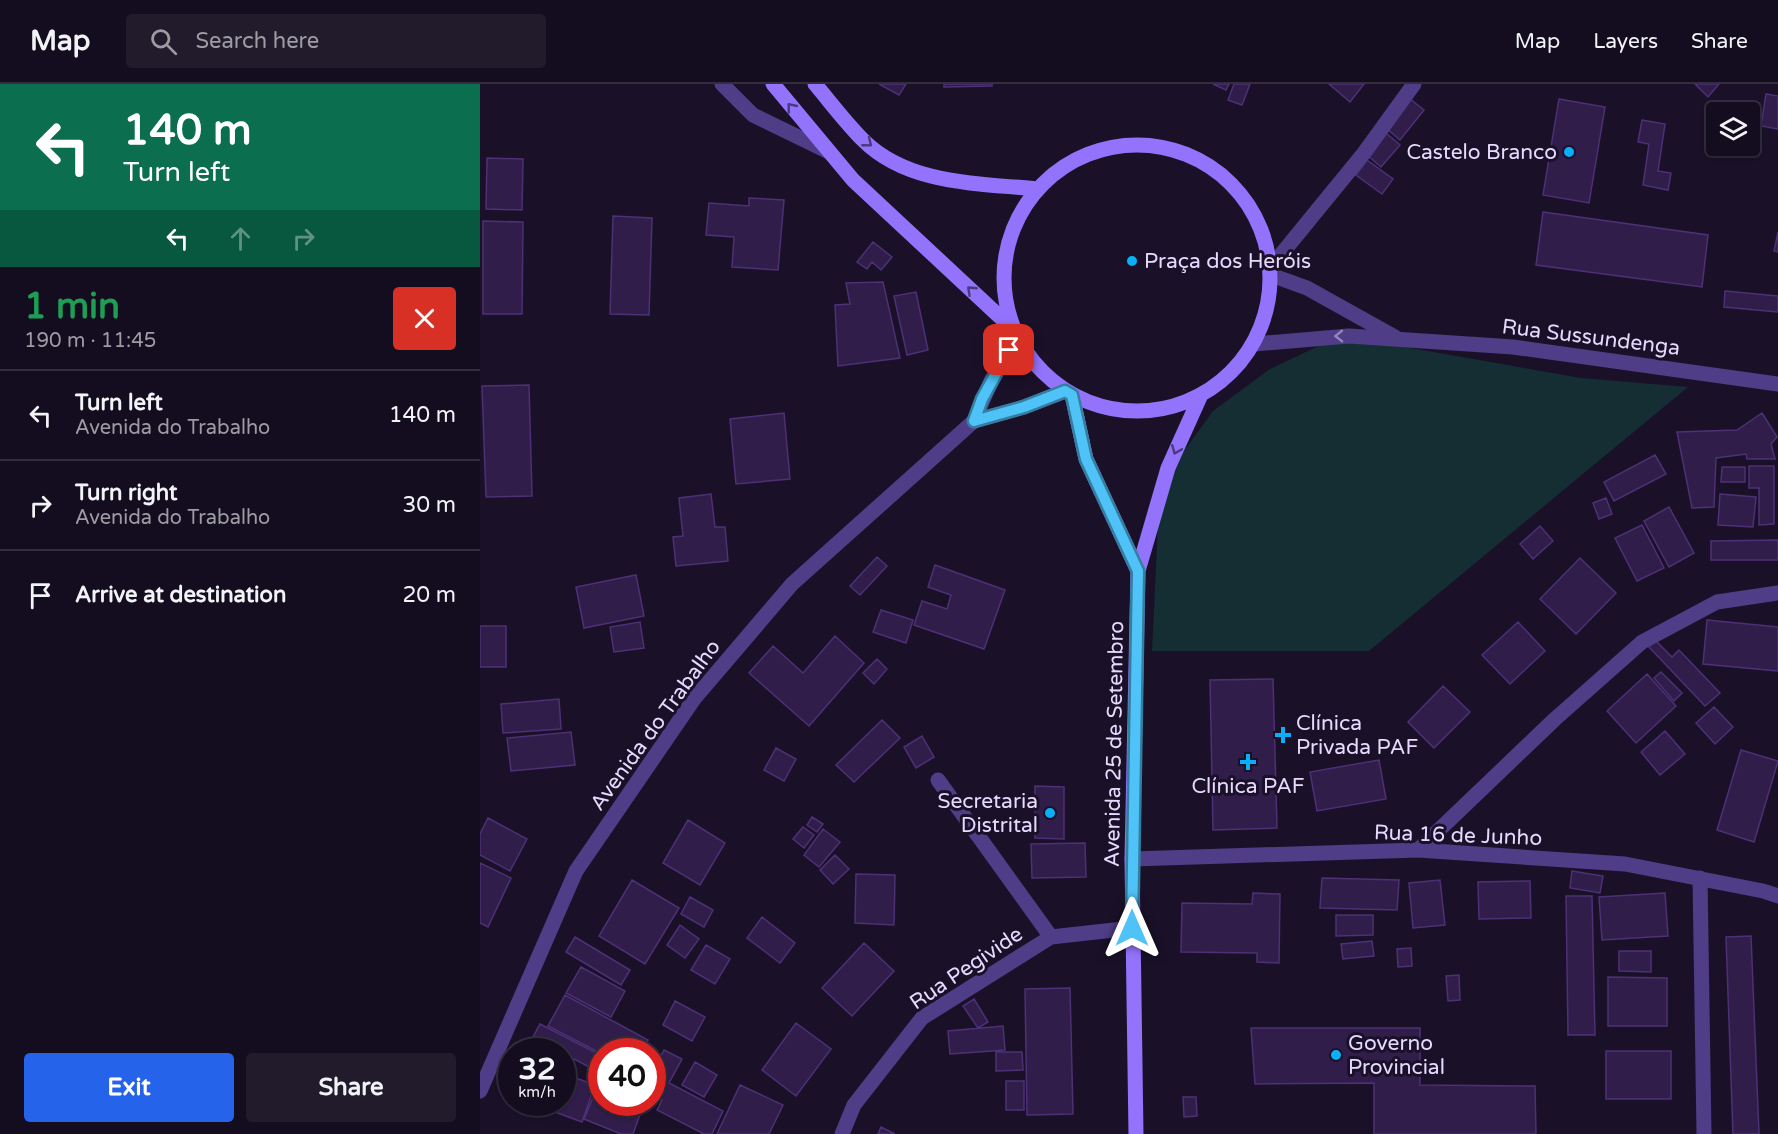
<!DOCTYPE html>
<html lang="en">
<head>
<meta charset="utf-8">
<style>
	body { margin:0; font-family:"Varela Round",sans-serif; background:#211b2c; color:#f1f3f6; height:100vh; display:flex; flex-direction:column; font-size:22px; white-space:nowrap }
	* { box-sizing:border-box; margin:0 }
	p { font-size:20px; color:#9d9ca4 }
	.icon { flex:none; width:33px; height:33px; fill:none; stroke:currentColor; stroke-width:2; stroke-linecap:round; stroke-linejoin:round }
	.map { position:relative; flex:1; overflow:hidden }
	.sheet { display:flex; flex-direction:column; background:#140d1f; width:480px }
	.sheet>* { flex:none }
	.guide { background:#0b6e4f; color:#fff; overflow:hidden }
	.buttons { position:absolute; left:1226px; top:18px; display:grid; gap:12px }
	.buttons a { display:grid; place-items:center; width:54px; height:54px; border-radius:6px; background:#140d1f; box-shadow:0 2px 4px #0004,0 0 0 2px #332d3d; font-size:30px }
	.speed { position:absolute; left:18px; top:954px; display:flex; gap:12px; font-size:30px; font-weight:700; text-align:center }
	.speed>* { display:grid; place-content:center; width:78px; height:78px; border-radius:50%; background:#140d1f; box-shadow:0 2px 4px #0004,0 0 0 2px #332d3d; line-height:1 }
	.speed small { font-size:15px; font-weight:400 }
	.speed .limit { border:9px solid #d22; background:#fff; color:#111 }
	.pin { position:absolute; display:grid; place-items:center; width:51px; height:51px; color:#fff; margin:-26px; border-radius:12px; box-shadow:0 3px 9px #0006 }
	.me { position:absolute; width:66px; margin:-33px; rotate:0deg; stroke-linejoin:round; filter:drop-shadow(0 0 4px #0008) }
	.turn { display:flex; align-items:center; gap:21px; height:126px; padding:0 24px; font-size:27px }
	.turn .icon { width:78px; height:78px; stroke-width:2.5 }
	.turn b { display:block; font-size:42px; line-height:51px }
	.lanes { display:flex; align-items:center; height:57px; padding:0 24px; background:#0003; justify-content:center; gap:30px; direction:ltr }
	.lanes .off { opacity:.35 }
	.round { display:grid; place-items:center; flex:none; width:63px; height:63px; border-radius:6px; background:#211b2c }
	.summary { display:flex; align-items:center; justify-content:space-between; height:102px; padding:0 24px }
	h1 { font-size:36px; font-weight:800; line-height:45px; color:#1e9e55 }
	.action { display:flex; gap:12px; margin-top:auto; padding:12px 24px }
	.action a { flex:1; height:69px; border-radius:6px; background:#2563eb; color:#fff; font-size:24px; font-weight:800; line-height:69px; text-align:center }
	.action a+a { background:#211b2c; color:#f1f3f6 }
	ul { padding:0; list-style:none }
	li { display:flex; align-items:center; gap:18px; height:90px; padding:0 24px; border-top:2px solid #332d3d }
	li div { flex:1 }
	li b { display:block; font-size:22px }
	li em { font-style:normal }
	header { display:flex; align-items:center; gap:36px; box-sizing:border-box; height:84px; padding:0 30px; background:#140d1f; border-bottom:2px solid #332d3d }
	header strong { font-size:28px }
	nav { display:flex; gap:33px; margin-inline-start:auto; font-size:21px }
	.search { width:420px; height:54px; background:#211b2c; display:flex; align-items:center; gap:15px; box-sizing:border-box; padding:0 21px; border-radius:6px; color:#9d9ca4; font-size:22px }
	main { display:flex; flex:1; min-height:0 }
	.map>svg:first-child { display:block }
	.green { fill:#142e33 }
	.building { fill:#301d4a; stroke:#4d3076; stroke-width:1.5 }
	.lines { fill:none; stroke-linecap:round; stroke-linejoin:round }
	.lane { stroke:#503d87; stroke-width:15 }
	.street { stroke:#503d87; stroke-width:15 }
	.secondary { stroke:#9473fc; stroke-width:15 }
	.oneway { stroke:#4b387d }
	.oneway2 { stroke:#9484bd }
	.route-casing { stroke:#337fa1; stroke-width:15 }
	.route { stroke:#4fc3f7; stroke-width:10 }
	.poi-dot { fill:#0aaffa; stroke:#1a1129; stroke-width:2 }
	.labels { text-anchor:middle; stroke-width:6; stroke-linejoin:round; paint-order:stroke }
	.poi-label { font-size:21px; fill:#e6dafe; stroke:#1a1129; text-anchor:start }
	.street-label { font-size:21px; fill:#e6dafe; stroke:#1a1129 }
</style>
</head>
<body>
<header>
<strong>Map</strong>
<div class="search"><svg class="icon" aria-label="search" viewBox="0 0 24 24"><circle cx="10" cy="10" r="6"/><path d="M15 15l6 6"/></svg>Search here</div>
<nav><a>Map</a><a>Layers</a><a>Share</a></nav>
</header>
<main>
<section class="sheet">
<div class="guide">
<div class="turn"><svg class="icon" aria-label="left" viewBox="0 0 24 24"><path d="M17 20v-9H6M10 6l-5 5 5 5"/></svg><div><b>140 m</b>Turn left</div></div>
<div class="lanes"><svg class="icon" aria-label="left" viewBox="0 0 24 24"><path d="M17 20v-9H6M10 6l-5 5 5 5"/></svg><svg class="icon off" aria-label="ahead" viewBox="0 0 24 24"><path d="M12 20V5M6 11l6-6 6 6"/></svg><svg class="icon off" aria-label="right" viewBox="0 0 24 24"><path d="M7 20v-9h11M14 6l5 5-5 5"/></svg></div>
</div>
<div class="summary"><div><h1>1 min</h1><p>190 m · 11:45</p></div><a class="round" style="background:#d93025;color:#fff"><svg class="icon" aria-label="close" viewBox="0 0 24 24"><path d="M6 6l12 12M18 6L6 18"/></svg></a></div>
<ul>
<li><svg class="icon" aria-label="left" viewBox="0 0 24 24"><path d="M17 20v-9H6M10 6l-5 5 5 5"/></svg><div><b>Turn left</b><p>Avenida do Trabalho</p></div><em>140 m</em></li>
<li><svg class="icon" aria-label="right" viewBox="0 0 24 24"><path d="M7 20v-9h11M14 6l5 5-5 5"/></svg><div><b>Turn right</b><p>Avenida do Trabalho</p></div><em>30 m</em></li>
<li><svg class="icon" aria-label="arrive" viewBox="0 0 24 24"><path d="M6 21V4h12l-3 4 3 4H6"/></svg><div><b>Arrive at destination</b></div><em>20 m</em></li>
</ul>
<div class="action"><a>Exit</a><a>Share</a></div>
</section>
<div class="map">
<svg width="1298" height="1050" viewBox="0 0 1298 1050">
	<rect width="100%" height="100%" fill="#1a1129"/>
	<path class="green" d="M885 256 1101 294 1208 303 889 567H672L679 421 704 367 733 327 790 285 849 257Z"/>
	<path class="building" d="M399 0H426L419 11Z
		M464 0H512V2L464 3Z
		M733 0H749L746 6Z
		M754 0H770L762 21 748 16Z
		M849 0H884L870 18Z
		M1215 0H1239L1228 13Z
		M1286 10 1298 12V45L1281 42Z
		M929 14 944 26 920 56 906 44Z
		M1079 15 1125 23 1109 119 1063 111Z
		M1162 36 1185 40 1178 87 1191 89 1188 106 1163 101 1169 60 1158 58Z
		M906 49 920 61 901 83 887 71Z
		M7 74 43 75 42 126 6 125Z
		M887 76 913 95 902 110 876 91Z
		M269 114 304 116 298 186 252 183 254 153 226 151 229 119 269 122Z
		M1063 128 1228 151 1222 203 1056 181Z
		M133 132 172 134 169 231 130 230Z
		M3 137 43 138 42 230H3Z
		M1298 148V168L1294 167Z
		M393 158 412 173 401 186 392 178 387 185 377 178Z
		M403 198 420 274 358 282 355 221 370 220 366 199Z
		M1245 207 1298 212V228L1244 223Z
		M436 208 448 266 427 271 414 212Z
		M49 301 52 412 6 413 2 302Z
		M304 329 310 395 256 400 250 335Z
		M1282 329 1297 353 1291 360 1295 375H1267L1266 370 1236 374 1234 423 1212 424 1197 348 1257 346Z
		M1175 371 1186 390 1134 417 1124 398Z
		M1269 382H1294V440L1279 441V404H1269Z
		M1242 383H1265V398H1241Z
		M231 410 235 443H245L248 477 196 482 193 453 203 452 199 414Z
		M1240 410 1276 413 1273 443 1238 441Z
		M1126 414 1132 430 1119 435 1113 419Z
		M1189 423 1214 469 1189 483 1164 437Z
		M1162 441 1184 484 1157 497 1135 454Z
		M1060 442 1073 457 1053 475 1040 460Z
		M1298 456V476H1231V457Z
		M397 473 407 482 380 511 370 502Z
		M1100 474 1136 509 1096 550 1060 515Z
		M455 481 525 506 504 565 434 541 442 517 467 525 471 511 448 503Z
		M156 491 164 532 104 544 96 503Z
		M401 526 433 536 426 559 393 548Z
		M1227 536 1298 543V587L1223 580Z
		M160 538 164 564 134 568 130 543Z
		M1038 538 1065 567 1030 600 1002 571Z
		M0 542H26V583H0Z
		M355 552 384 579 329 642 269 589 293 562 323 589Z
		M1176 557 1192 573 1199 566 1240 609 1225 622 1169 563Z
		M397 575 407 585 394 600 383 589Z
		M1181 588 1202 609 1194 617 1174 594Z
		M1167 590 1196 622 1156 659 1127 627Z
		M793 595 797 744 733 746 730 596Z
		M963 602 990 628 954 664 928 638Z
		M79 615 81 645 23 649 21 620Z
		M1234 623 1253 643 1235 660 1216 639Z
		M402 636 420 654 374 698 356 681Z
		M1185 647 1205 670 1180 691 1161 668Z
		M91 648 95 681 31 687 27 654Z
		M442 652 454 673 436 684 424 663Z
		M296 664 316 675 304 697 284 686Z
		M1261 666 1298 677 1274 758 1237 746Z
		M899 676 906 715 837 727 830 688Z
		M555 702 584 703V755L555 754Z
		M332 733 343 740 337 748 327 741Z
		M8 734 47 755 30 787 0 771V750Z
		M208 736 245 759 220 801 183 779Z
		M323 743 334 751 324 764 313 755Z
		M343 745 360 758 339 783 324 771Z
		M605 759 606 793 552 794 551 760Z
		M355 771 369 785 353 800 340 786Z
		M0 779 31 794 8 843 0 839Z
		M1092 787 1123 792 1120 809 1090 804Z
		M376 790 415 791 414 841 375 839Z
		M842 794 919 796 917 826 840 824Z
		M152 796 199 824 165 880 119 852Z
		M960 796 965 841 933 844 929 799Z
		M1050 797 1051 834 999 835 998 798Z
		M773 809 800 810 799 879 777 878V869L701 868 702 819 772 820Z
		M1185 809 1188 852 1122 856 1119 813Z
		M1086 812H1112L1115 951H1088Z
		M210 813 233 826 224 843 201 830Z
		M856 831H893V851L856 852Z
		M282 833 315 859 300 879 267 854Z
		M200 841 219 855 205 874 187 861Z
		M1271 852 1279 1050H1253L1246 853Z
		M95 853 150 886 141 901 86 868Z
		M892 857 894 872 863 875 861 860Z
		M384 859 414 887 372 932 342 904Z
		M226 861 250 875 235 900 211 886Z
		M931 864 932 882 918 883 917 865Z
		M1139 867H1171V888L1139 887Z
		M101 883 145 907 131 933 86 909Z
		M979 891 980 916 968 917 966 892Z
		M1128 893 1187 894V942H1128Z
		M590 904 593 1030 547 1031 545 905Z
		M85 911 168 956 163 968H122V970L68 942Z
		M494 915 508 938 498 944 483 922Z
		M195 917 225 933 212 957 183 941Z
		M316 939 351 965 316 1012 282 986Z
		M60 940 122 972V990L53 953Z
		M523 942 525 966 470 970 468 947Z
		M771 944H940V1001L1055 1002 1056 1050H894V999L775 1000Z
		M184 966 202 975 189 999 243 1027 232 1050H224L177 1026 182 1016 172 1011V990Z
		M1126 967H1191V1015H1126Z
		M516 968H542L543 986 516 987Z
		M215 978 237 991 224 1013 202 1001Z
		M82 989 115 1001 102 1038 59 1022 60 1018H82Z
		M122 992V1018L164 1019 153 1050H141L104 1035Z
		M526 997H544V1026H526Z
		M260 1001 303 1021 289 1050H237Z
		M703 1013H716L717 1032 704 1033Z
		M401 1043 415 1050H398Z"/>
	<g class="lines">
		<path class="lane" d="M242 0 273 31 349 68
			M458 696 571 853"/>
		<path class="street" d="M790 184 884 69 934 0
			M791 191 827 204 915 253
			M774 260 869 252 1033 263 1298 300
			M494 337 512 295 537 253
			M938 766 1075 635 1162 558 1237 518 1298 509
			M652 775 938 766 1145 780 1283 807 1298 812
			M1220 794 1224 1050
			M0 1007 96 787 214 615 312 500 494 337 544 323 586 307
			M362 1050 374 1021 442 934 571 853 652 844"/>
		<path class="secondary" d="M293 0 373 96 534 246
			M335 0C351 19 366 39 383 56 428 101 498 99 557 105
			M524 194a133 133 0 1 1 266 0a133 133 0 1 1-266 0Z
			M592 311 606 375 658 487
			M656 1050 652 775 658 487 688 384 720 313"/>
	</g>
	<defs><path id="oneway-chevron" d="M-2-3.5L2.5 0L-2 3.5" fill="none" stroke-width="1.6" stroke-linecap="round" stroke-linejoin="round" transform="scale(1.5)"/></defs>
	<g class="oneway">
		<use href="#oneway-chevron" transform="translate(311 23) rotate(-129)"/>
		<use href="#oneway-chevron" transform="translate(388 59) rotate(39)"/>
		<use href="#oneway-chevron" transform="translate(491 206) rotate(-137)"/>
		<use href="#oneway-chevron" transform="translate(696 366) rotate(112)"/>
	</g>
	<use class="oneway2" href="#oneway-chevron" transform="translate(859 252) rotate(179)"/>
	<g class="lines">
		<g class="route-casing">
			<path id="route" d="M529 266 502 315 494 337 544 323 585 307 592 311 606 375 658 487 652 844"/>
		</g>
		<use href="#route" class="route"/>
	</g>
	<g class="poi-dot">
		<circle cx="1089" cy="68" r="6"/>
		<circle cx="652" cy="177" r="6"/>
		<path d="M800 642h6v6h6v6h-6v6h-6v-6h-6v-6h6z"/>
		<path d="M765 669h6v6h6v6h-6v6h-6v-6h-6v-6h6z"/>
		<circle cx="570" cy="729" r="6"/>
		<circle cx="856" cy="971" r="6"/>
	</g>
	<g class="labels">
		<g class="poi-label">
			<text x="1077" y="75" text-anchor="end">Castelo Branco</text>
			<text x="664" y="184">Praça dos Heróis</text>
			<text x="816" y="646">Clínica<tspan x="816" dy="24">Privada PAF</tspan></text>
			<text x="768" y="709" text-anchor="middle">Clínica PAF</text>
			<text x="558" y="724" text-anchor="end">Secretaria<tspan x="558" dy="24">Distrital</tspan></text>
			<text x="868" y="966">Governo<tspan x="868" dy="24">Provincial</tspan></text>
		</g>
		<g class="street-label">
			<text transform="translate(1111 253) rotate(7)" y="7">Rua Sussundenga</text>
			<text transform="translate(175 641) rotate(-54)" y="7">Avenida do Trabalho</text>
			<text transform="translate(634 660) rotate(-89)" y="7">Avenida 25 de Setembro</text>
			<text transform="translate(978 751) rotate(2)" y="7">Rua 16 de Junho</text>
			<text transform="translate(486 884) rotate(-34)" y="7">Rua Pegivide</text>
		</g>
	</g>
</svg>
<div class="buttons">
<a><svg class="icon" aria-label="layers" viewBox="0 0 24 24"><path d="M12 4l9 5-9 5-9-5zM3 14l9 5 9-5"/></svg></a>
</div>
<div class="speed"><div>32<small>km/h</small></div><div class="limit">40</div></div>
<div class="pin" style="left:529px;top:266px;background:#d93025"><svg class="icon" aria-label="arrive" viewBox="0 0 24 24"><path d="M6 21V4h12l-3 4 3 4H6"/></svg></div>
<svg class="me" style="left:652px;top:844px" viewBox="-20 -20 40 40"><path d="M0-17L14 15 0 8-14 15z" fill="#4fc3f7" stroke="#fff" stroke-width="4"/></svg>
</div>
</main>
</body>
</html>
